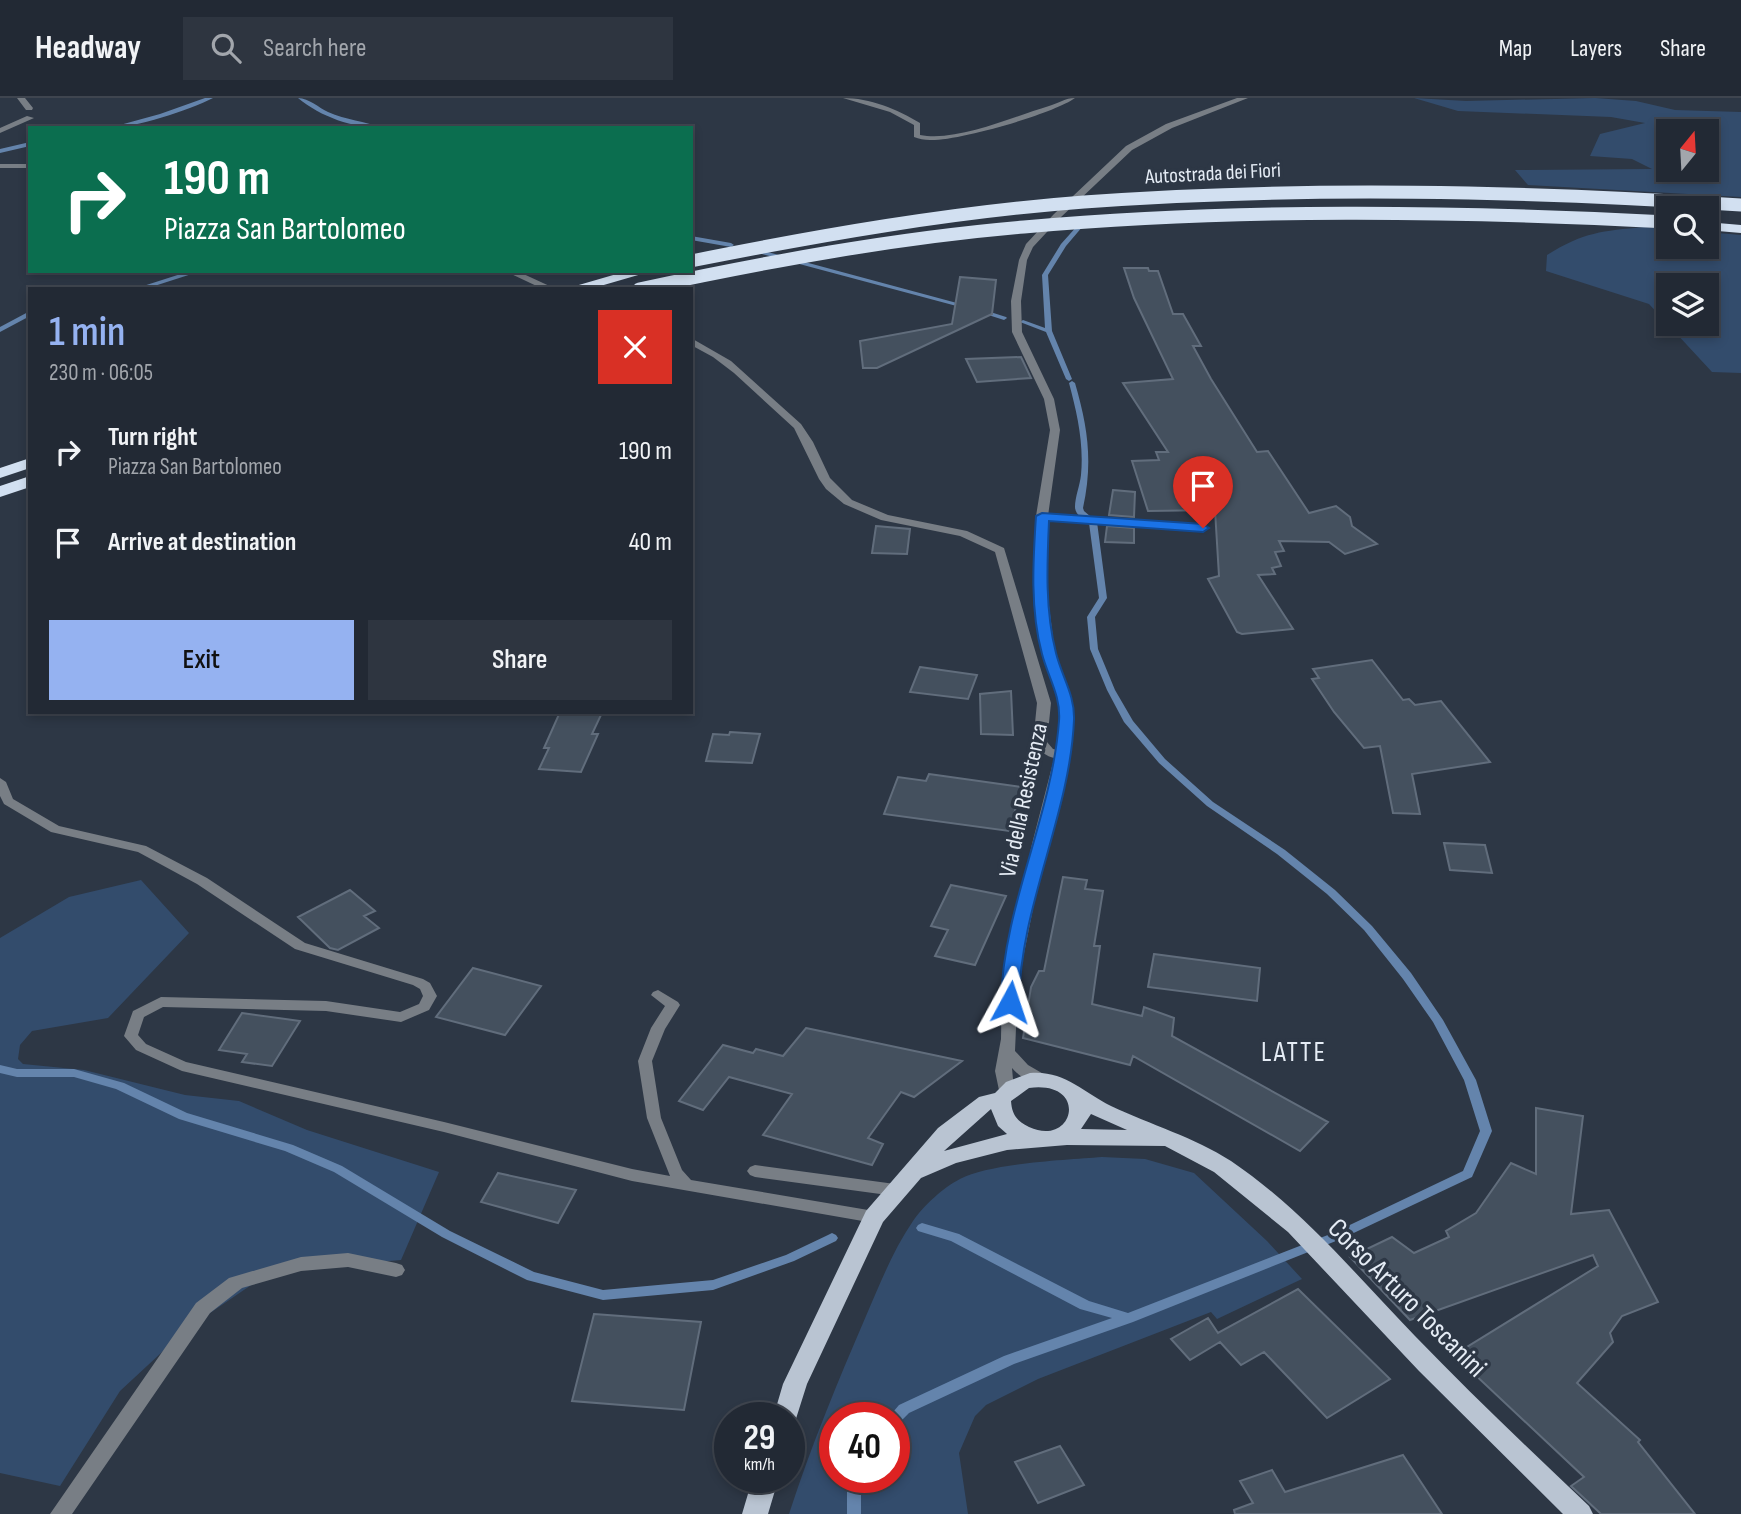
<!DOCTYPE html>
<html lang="en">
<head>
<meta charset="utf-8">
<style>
	body { margin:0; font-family:"Sofia Sans Condensed",sans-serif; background:#2e3540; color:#f1f3f6; height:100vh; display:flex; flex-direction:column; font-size:26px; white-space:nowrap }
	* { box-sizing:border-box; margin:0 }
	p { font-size:23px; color:#a2a6ac }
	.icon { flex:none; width:38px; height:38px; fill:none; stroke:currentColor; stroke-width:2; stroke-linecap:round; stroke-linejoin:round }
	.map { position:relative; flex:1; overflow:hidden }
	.details { position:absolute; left:28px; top:189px; width:665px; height:427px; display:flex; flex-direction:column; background:#222934; border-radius:0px; box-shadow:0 4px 10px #0003,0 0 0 2px #3f454f }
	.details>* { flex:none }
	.top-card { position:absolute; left:28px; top:28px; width:665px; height:147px; border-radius:0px; box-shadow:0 4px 10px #0003,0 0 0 2px #3f454f; background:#0b6e4f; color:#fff; overflow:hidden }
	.needle { width:46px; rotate:18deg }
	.fabs { position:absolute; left:1656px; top:21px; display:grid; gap:14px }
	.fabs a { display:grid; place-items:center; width:63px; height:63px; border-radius:0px; background:#222934; box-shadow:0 4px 10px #0003,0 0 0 2px #3f454f; font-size:35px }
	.speed { position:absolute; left:714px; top:1304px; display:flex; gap:14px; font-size:35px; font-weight:700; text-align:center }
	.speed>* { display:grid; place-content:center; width:91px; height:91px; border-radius:50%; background:#222934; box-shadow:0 4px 10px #0003,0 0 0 2px #3f454f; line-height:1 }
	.speed small { font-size:18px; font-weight:400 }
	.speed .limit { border:10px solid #d22; background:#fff; color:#111 }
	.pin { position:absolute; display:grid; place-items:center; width:60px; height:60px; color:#fff; margin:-72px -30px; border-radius:50% 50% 50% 0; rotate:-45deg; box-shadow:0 0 7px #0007 }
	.pin .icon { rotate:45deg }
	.me { position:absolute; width:77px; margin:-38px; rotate:5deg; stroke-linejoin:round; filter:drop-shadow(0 0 5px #0008) }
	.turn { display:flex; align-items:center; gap:24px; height:147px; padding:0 21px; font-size:32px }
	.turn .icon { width:91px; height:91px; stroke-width:2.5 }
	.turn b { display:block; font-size:49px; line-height:60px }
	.round { display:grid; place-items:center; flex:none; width:74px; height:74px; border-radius:0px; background:#2e3540 }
	.overview { display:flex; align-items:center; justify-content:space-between; height:119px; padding:0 21px }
	h1 { font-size:42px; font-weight:600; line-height:52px; color:#95b2f1 }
	.action { display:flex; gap:14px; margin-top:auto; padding:14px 21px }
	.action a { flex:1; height:80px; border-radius:0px; background:#95b2f1; color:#111; font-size:28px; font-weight:600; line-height:80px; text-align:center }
	.action a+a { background:#2e3540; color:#f1f3f6 }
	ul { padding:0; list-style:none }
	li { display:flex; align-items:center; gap:21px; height:91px; padding:0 21px }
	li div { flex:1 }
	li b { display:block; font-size:26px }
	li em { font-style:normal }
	header { display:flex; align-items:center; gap:42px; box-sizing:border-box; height:98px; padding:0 35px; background:#222934; border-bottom:2px solid #3f454f }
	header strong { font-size:33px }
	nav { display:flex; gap:38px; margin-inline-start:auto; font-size:24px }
	.search { width:490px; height:63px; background:#2e3540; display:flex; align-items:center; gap:18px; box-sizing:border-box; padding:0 24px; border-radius:0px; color:#a2a6ac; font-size:26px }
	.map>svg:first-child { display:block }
	.green { fill:#334c6c; fill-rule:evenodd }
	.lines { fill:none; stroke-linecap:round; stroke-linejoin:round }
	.stream { fill:#6484ac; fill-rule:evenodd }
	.building { fill:#44505e; stroke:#616d7c; stroke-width:2 }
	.service { fill:#787e85; fill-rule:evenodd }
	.minor { fill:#787e85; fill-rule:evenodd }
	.tertiary { fill:#787e85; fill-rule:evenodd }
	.primary { fill:#b9c4d2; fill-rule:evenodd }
	.motorway { fill:#d2e0f1; fill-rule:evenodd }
	.motorway-bridge { stroke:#d2e0f1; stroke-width:13 }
	.route { fill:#1a73e8; stroke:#114b97; stroke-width:2 }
	.labels { text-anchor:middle; stroke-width:7; stroke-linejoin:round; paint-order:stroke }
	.far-street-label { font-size:21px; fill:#e5ecf5; stroke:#2d3745 }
	.street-label { font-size:24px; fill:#e5ecf5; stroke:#2d3745 }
	.quarter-label { font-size:28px; letter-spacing:2px; fill:#e5ecf5; stroke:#2d3745 }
	.near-street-label { font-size:28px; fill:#e5ecf5; stroke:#2d3745 }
</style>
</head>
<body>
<header>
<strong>Headway</strong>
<div class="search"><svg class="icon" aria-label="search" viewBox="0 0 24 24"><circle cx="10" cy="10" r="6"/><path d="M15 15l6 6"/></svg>Search here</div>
<nav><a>Map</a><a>Layers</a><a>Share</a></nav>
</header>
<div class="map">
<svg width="1741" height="1416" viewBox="0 0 1741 1416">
	<rect width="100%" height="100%" fill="#2d3745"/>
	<path class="green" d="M1414 0 1466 3 1595 0 1636 3 1675 12 1741 14V99L1528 87 1515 72 1652 71 1632 61 1590 58 1600 36 1645 25 1611 19 1458 13ZM1668 33H1706V72H1668Z
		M1644 129 1668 131V149H1706V134L1741 137V275L1712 274 1649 206 1546 173 1547 157C1584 134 1602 133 1644 129ZM1668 187H1706V226H1668Z
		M141 782 189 835 108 920 32 933 20 947 18 961 23 966 84 972 185 997 239 1003 307 1032 439 1074 401 1162 272 1173 188 1230 120 1293 60 1388 0 1375V840L69 799Z
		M1102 1059 1145 1061 1194 1075 1267 1143 1302 1181 1217 1221 1211 1214 1038 1281 986 1307 975 1318 959 1355 968 1416H789C811 1348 838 1283 866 1218 880 1186 893 1152 913 1123 923 1108 944 1089 960 1081 990 1065 1066 1062 1102 1059ZM835 1320H894V1379H835Z"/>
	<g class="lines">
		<path class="stream" d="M205 0H213C190 12 134 30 109 30L160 16Z
			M298 0C309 0 319 10 328 14 346 22 365 23 382 30 353 30 321 19 298 0Z
			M30 44V48L0 55V51Z
			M1078 127 1083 128 1066 148 1048 177 1052 233 1072 281 1069 283 1066 281 1046 234 1020 224 1023 222 1045 230 1042 177 1061 146Z
			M691 138 731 145 734 147 731 149 691 142Z
			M764 153 968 208 969 209 964 210 762 156 761 155Z
			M190 173H201L145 191H134Z
			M981 211 1006 219 1007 220 1004 222 979 214V212Z
			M30 213V218L0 234V229Z
			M1072 283 1075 285C1088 330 1093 364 1083 410L1084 413 1097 424 1107 500 1095 519 1098 551 1115 592 1133 623 1165 661 1213 704 1285 752 1335 792 1372 828 1411 875 1443 922 1476 982 1492 1033 1472 1079 1341 1141 1133 1224 1014 1266 909 1315 899 1325 894 1327V1320H888L899 1307 1004 1258 1112 1220 1080 1211 951 1143 918 1133 916 1130 918 1127 922 1125 959 1136 1089 1203 1128 1215 1333 1135 1463 1073 1480 1033 1464 982 1433 924 1403 881 1364 832 1327 796 1277 756 1207 708 1159 665 1124 624 1107 592 1090 551 1087 519 1099 500 1089 425C1084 421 1075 417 1075 409 1075 399 1080 387 1081 377 1084 345 1077 315 1069 285Z
			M0 967 17 971H74L124 985 187 1015 293 1047 342 1068 450 1133 534 1174 603 1192 713 1182 786 1157 828 1137 832 1135 836 1137 838 1140 836 1143 794 1163 713 1192 603 1202 527 1182 442 1139 334 1074 285 1053 179 1021 116 991 74 979H17L0 975Z
			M847 1379H861V1416H847Z"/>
	</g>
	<path class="building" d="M1124 170H1148L1149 173H1158L1173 216H1183L1201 248H1193L1211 281 1257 354 1268 353 1309 415 1336 408 1350 419 1352 428 1377 446 1345 456 1329 444 1279 443 1284 453 1275 454 1281 468 1272 470 1275 476 1258 477 1293 531 1242 536 1237 534 1208 481 1219 478 1215 412 1148 413 1132 363 1159 362 1156 354H1168L1123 285 1173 281 1134 200Z
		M960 179 996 182 992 216 877 270H863L860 243 952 226Z
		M1021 259 1031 280 977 284 966 261Z
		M1113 392 1135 394 1134 419 1109 417Z
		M876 428 910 431 907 456 872 455Z
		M1107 428 1134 430V445L1105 444Z
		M1372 562 1403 602 1409 601 1415 607 1441 603 1490 664 1412 676 1420 716 1393 715 1380 648 1364 650 1334 614 1312 581 1319 580 1313 571Z
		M920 569 977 577 968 601 910 594Z
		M1011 593 1013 637 981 636 980 596Z
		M560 614 601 617 592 636H598L581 674 539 671 549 650H544Z
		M730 634 760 636 752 665 706 663 713 636 729 637Z
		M929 676 1022 689 1009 733 884 716 898 679 926 683Z
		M1444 745 1485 747 1492 775 1450 772Z
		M1063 779 1087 782 1085 791 1103 793 1094 848H1100L1092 906 1142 918 1144 909 1174 920 1172 938 1328 1024 1300 1053 1133 958 1130 967 1023 940 1031 889 1039 873H1044Z
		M951 787 1006 798 975 867 935 858 948 832 931 828Z
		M350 792 375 813 364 818 379 830 338 852 330 850 298 819Z
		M1154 856 1260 870 1257 903 1148 889Z
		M473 870 541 888 505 937 436 919Z
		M242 915 300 923 272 968 242 964 247 956 219 952Z
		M806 930 962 963 914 999 901 994 868 1040 883 1046 872 1067 763 1037 792 996 729 979 703 1012 679 1003 723 947 753 955 756 951 783 958Z
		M1536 1010 1583 1018 1571 1116 1609 1112 1658 1204 1622 1218 1610 1235 1613 1244 1577 1285 1640 1342 1638 1344 1695 1416H1601L1571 1388 1584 1379 1454 1257 1598 1168 1593 1157 1410 1222 1350 1159 1392 1139 1414 1155 1449 1139 1446 1133 1476 1115 1511 1065 1536 1076Z
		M498 1075 576 1092 558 1125 481 1104Z
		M1298 1191 1390 1281 1327 1320 1264 1254 1241 1267 1220 1244 1190 1262 1171 1241 1208 1220 1218 1235Z
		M594 1216 701 1224 684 1312 572 1303Z
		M1060 1348 1084 1387 1038 1405 1015 1364Z
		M1403 1357 1442 1416H1235L1234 1412 1253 1405 1240 1383 1272 1372 1285 1394Z"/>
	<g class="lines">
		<path class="service" d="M843 0C870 0 897 11 920 25V37C958 44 1012 19 1049 8 1059 5 1065 0 1075 0 1053 16 958 43 930 42 924 42 919 41 914 39V27L890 14Z
			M0 680 6 684 13 701 59 728 146 748 207 780 305 845 423 881 430 885 437 898 429 912 401 924 326 913 163 909 144 919 138 937 146 946 186 964 444 1024 632 1071 670 1078 647 1020 638 963 651 930 665 908 651 897 653 894 658 892 678 904 680 907 665 931 652 963 661 1020 682 1072 691 1082 874 1113 880 1115 882 1119 880 1123 874 1125 632 1083 444 1034 182 973 136 952 124 938 133 913 161 899 326 903 400 914 419 906 423 898 420 891 413 887 295 851 197 786 138 754 51 734 4 706 0 698Z
			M755 1067 895 1086 900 1088 903 1092 900 1096 895 1098 755 1079 750 1077 747 1073 750 1069Z"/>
		<path class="minor" d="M17 0H25L33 10 32 12H26Z
			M27 18 34 20 0 35V30Z
			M0 66H30V70H0Z
			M505 173H517L556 191H543Z
			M691 240 731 263 801 326 813 344 830 380 852 402 888 417 967 433 1004 450 1051 605 1047 644 1053 651 1067 654 1069 657 1067 660C1052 663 1042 656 1033 645L1037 605 995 454 960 438 881 422 844 406 826 391 819 381 794 330 734 275 713 259 691 247Z
			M1042 415 1203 427 1209 430 1203 433 1038 420 1036 418Z
			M348 1155 396 1165 402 1167 405 1172 402 1177 396 1179 348 1169 301 1173 242 1190 210 1215 72 1416H50L196 1205 229 1180 301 1159Z"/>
		<path class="tertiary" d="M1237 0H1248L1172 30 1132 52 1060 120 1033 149 1027 162 1021 203 1022 234 1054 301 1060 332 1048 418 1045 476 1055 556 1070 595 1074 619 1069 657 1046 746 1018 885 1015 953 1028 967 1047 978 1049 982 1047 986C1035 990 1020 979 1012 970L1014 993 1012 997H1000L995 973 1001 941 1002 885 1032 746 1055 657 1060 619 1058 595 1043 556 1033 476 1036 418 1050 332 1044 301 1012 234 1011 203 1019 162 1026 146 1054 116 1126 48 1166 26Z"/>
		<path class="primary" d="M1030 975C1064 972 1083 994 1111 1008 1151 1027 1194 1039 1231 1063 1302 1111 1356 1177 1415 1238 1471 1296 1530 1352 1589 1408L1593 1416H1563L1419 1273 1288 1134 1214 1074 1165 1048 1067 1047 1007 1052 956 1065 921 1080 883 1124 807 1286 794 1327 789 1329V1320H773L783 1286 866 1113 938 1030 979 999 995 995 1006 984ZM1029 990C1090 982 1074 1050 1029 1029 1017 1023 1012 1017 1011 1003ZM991 1011 998 1028 1007 1036 944 1053ZM1091 1016 1127 1032 1081 1031Z
			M753 1379H779L768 1416H742Z"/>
		<path class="motorway" d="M1706 124 1741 127V135L1706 132Z
			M627 173H652L590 191H565Z
			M30 360V370L0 380V370Z
			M30 378V389L0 399V388Z"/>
		<path class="motorway-bridge" d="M691 163C821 137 952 114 1084 104 1303 88 1522 93 1741 107
			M639 191C766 164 894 140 1024 129 1239 110 1453 113 1668 124"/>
	</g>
	<path class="route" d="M1042 415 1203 426 1209 430 1203 434 1049 423C1047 467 1045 512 1056 555 1062 579 1075 597 1074 622 1070 717 1020 808 1019 904L1010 910 1001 904C1003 808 1052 718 1059 623 1061 598 1048 579 1042 556 1030 512 1033 463 1036 418Z"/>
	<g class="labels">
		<g class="far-street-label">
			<text transform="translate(1213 75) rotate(-3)" y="7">Autostrada dei Fiori</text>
		</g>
		<g class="street-label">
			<text transform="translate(1023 702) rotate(-78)" y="8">Via della Resistenza</text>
		</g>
		<g class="quarter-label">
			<text x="1294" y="963">LATTE</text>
		</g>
		<g class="near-street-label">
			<text transform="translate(1408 1199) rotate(45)" y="10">Corso Arturo Toscanini</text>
		</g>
	</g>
</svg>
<div class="fabs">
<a><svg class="needle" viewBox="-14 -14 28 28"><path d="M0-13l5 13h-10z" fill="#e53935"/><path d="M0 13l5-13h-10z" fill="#a2a6ac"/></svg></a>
<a><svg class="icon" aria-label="search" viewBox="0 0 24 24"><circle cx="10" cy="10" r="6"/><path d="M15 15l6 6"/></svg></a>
<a><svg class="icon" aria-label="layers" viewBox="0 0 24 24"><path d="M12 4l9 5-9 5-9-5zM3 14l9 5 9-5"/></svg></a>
</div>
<div class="speed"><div>29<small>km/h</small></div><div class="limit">40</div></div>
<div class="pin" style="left:1203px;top:430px;background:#d93025"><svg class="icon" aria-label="arrive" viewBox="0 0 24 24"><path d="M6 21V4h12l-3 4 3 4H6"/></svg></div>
<svg class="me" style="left:1010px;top:904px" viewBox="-20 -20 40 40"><path d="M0-17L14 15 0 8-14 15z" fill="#1a73e8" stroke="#fff" stroke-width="4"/></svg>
<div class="top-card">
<div class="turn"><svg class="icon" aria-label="right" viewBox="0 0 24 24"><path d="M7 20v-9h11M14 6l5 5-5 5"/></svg><div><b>190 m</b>Piazza San Bartolomeo</div></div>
</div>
<section class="details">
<div class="overview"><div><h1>1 min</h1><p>230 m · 06:05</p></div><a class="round" style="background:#d93025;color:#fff"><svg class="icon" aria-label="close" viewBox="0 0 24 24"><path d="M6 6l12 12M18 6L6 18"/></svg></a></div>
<ul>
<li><svg class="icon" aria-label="right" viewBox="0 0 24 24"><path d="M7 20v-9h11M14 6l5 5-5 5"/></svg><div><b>Turn right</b><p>Piazza San Bartolomeo</p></div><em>190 m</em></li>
<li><svg class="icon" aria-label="arrive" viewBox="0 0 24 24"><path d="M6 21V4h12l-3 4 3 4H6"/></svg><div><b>Arrive at destination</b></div><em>40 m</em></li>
</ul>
<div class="action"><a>Exit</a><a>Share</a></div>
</section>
</div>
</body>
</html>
